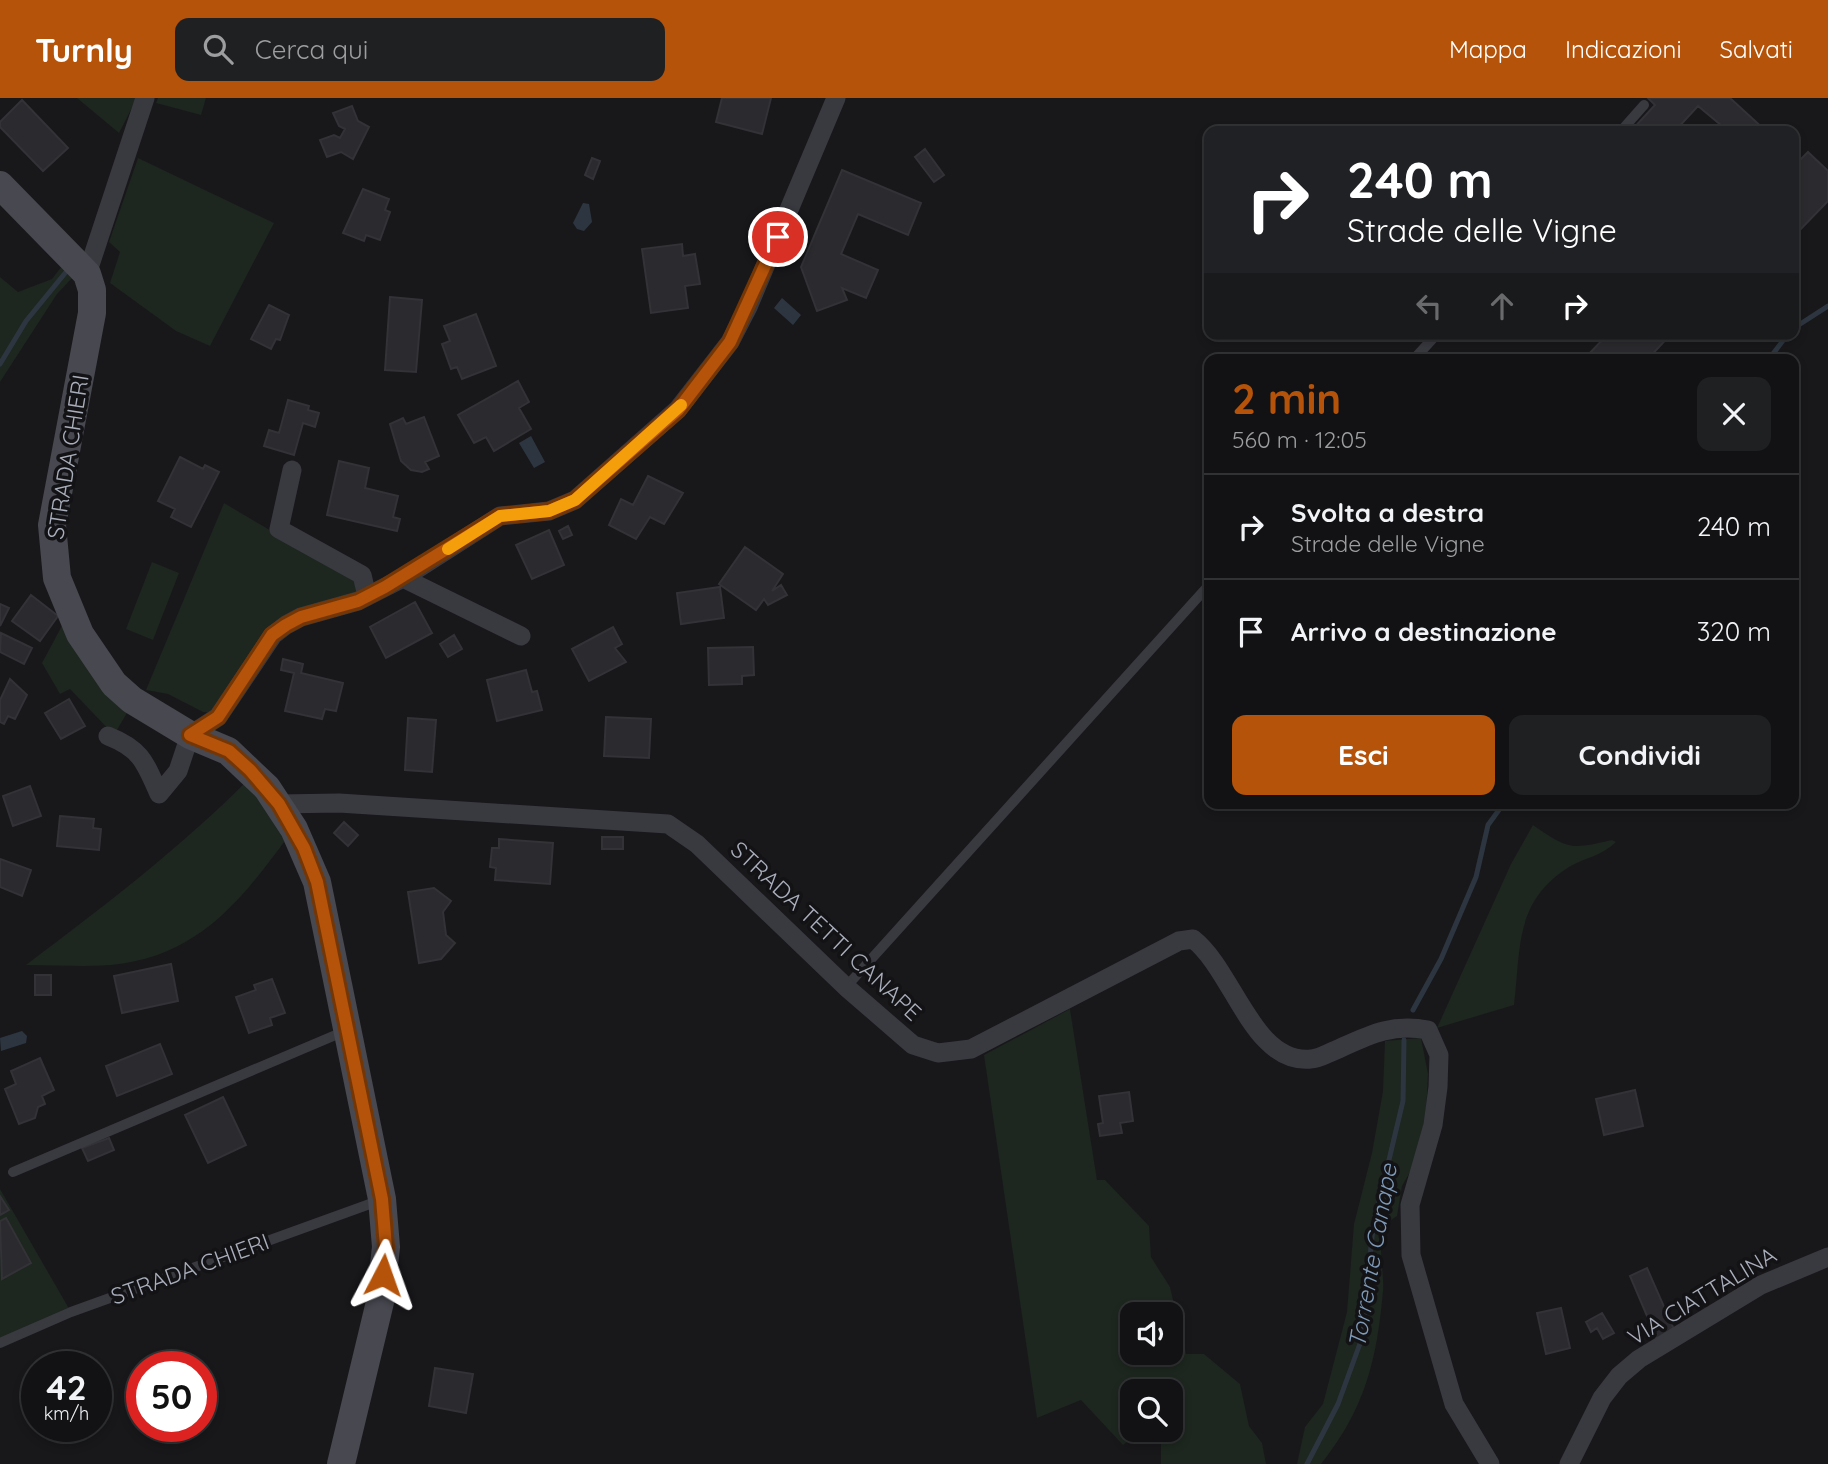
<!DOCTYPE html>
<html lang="it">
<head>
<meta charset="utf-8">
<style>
	body { margin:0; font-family:Quicksand,sans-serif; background:#1f2022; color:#f1f3f6; height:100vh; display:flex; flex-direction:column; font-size:26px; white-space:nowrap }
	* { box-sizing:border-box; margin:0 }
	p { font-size:23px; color:#9c9ea0 }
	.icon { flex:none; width:38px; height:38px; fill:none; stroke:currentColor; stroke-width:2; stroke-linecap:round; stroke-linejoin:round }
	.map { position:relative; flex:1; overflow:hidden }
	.panel { position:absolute; left:1204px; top:256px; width:595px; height:455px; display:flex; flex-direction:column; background:#121214; border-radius:14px; box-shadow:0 4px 10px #0003,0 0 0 2px #313234 }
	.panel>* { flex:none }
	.banner { position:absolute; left:1204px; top:28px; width:595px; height:214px; border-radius:14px; box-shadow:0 4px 10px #0003,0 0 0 2px #313234; background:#202124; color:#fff; overflow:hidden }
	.buttons { position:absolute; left:1120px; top:1204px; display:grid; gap:14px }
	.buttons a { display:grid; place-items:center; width:63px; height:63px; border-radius:14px; background:#121214; box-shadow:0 4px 10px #0003,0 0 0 2px #313234; font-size:35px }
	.speed { position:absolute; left:21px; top:1253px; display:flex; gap:14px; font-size:35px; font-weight:700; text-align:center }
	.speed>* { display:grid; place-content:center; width:91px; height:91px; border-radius:50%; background:#121214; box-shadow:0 4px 10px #0003,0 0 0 2px #313234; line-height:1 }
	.speed small { font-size:18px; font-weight:400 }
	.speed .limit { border:10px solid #d22; background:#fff; color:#111 }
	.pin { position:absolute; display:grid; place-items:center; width:60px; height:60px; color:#fff; margin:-30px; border:4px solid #fff; border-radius:50%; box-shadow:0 2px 7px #0007 }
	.me { position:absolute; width:77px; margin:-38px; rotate:4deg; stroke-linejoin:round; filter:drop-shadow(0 0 5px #0008) }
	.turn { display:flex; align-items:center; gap:24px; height:147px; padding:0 28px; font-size:32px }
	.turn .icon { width:91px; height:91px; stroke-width:2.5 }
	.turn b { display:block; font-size:49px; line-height:60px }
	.lanes { display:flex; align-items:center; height:66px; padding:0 28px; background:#0003; justify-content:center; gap:35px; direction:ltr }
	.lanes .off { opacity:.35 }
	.round { display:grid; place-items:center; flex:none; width:74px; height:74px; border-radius:14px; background:#1f2022 }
	.summary { display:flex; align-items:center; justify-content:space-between; height:119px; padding:0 28px }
	h1 { font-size:42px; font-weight:700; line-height:52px; color:#b45309 }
	.action { display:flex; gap:14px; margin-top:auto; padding:14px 28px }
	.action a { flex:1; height:80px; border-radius:14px; background:#b45309; color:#fff; font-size:28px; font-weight:700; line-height:80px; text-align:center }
	.action a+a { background:#1f2022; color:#f1f3f6 }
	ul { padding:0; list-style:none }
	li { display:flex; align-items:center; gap:21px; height:105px; padding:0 28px; border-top:2px solid #313234 }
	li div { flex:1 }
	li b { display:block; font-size:26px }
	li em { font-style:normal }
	header { display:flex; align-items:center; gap:42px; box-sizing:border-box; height:98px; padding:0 35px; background:#b45309; color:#fff }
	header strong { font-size:33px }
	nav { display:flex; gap:38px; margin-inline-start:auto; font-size:24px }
	.search { width:490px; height:63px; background:#1f2022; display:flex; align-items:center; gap:18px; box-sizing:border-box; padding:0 24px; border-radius:14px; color:#9c9ea0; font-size:26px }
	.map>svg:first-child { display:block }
	.green { fill:#1d261f; fill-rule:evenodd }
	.water { fill:#2d3640 }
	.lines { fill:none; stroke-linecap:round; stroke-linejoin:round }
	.stream { stroke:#2d3640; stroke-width:5 }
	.building { fill:#2b2b2f; stroke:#323237; stroke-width:2 }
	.lane { stroke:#393940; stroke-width:10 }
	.street { stroke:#393940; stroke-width:19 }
	.secondary { stroke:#474850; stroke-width:28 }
	.route-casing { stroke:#753606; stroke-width:18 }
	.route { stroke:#b45309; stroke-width:12 }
	.slow { stroke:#f59e0b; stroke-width:12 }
	.labels { text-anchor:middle; stroke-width:7; stroke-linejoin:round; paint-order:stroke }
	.street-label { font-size:23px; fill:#a9aebb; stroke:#131316 }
	.water-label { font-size:24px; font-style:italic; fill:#7e9ab8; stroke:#131316 }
</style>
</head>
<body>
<header>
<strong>Turnly</strong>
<div class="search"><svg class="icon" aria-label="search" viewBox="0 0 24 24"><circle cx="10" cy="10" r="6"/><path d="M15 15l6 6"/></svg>Cerca qui</div>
<nav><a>Mappa</a><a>Indicazioni</a><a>Salvati</a></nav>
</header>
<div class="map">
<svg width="1828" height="1366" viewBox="0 0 1828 1366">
	<rect width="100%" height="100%" fill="#18181b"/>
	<path class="green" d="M77 0H137L119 35Z
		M158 0H206L201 17 156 5Z
		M138 60 274 125 210 248 176 233 110 185 120 154 109 144Z
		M65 164 75 177 57 196 0 284V179L18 194 52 181Z
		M224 405 356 483 358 495 294 516 211 615 203 614 168 596 146 592Z
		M152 464 179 475 153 542 126 531Z
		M64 524C81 554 96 598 128 613L114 637 70 591 60 596 42 565Z
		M248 682 287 740C240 804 197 859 111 867 83 869 54 867 26 867 103 809 179 751 248 682Z
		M1533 727C1568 751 1570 752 1612 742L1616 744C1602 758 1584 760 1569 769 1514 804 1521 850 1514 907L1437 930 1511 766Z
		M1070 911 1097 1082H1105L1149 1128 1151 1159 1170 1189 1186 1256H1204L1240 1286 1249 1328 1262 1345 1266 1366H1161V1332H1171V1293H1132V1332H1143L1123 1347 1081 1302 1037 1320 984 957ZM1132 1216H1171V1255H1132Z
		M1421 940 1428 976 1426 1018 1414 1067 1402 1088 1397 1118C1371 1132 1385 1169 1383 1193 1377 1262 1365 1311 1321 1366H1297L1305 1329 1323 1306 1347 1214 1354 1126 1372 1055 1383 993 1385 943Z
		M0 1091 71 1214 0 1243Z"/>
	<path class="water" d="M583 105 589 106 592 124 584 133 577 131 573 125Z
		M782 200 801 217 793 227 774 210Z
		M531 338 545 364 534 370 519 345Z
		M22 933 27 938 26 945 1 953 0 940Z"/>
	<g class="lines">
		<path class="stream" d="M1794 230 1828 208
			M1769 261 1788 236
			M0 266 26 223 66 174
			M1413 912 1441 861 1476 779 1488 727 1504 705
			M1307 1366 1338 1306 1362 1240 1373 1129 1403 1003 1404 942"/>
	</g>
	<path class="building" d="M722 0H771L762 36 716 24Z
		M1648 0H1730L1766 33H1728L1698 8 1675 33H1631L1655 7Z
		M22 2 68 50 43 73 0 29V24Z
		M352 8 358 23 369 29 353 61 341 54 327 59 320 42 334 37 340 40 345 31 339 28 333 15Z
		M925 51 944 77 934 84 915 59Z
		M1808 54 1828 73V103L1794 138V58L1799 63Z
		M592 60 600 63 593 81 585 77Z
		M842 72 921 105 908 137 858 116 841 156 878 172 866 200 842 190 847 202 817 213 801 169Z
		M363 91 389 101 385 112 390 114 380 142 366 137 364 143 343 135Z
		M682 146 683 158 695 156 700 186 685 188 688 210 651 215 642 151Z
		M390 199 422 202 416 274 385 272Z
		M269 207 289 217 280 242 276 241 271 251 251 241Z
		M476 216 496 268 462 281 457 269 451 271 442 246 450 243 444 228Z
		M1608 236H1671L1648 261H1584Z
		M518 283 529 304 519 310 531 331 494 353 486 339 474 345 458 317Z
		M288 302 309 308 308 312 319 315 315 329 303 325 294 357 264 348 269 332 279 335Z
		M424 319 439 358 425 364 429 371 422 374 411 372 401 363 390 326 403 320 406 326Z
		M180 359 203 371 205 367 219 374 191 429 171 419 175 411 158 403Z
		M339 363 369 370 365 390 398 398 393 419 400 421 397 433 327 417Z
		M648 378 683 395 664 426 650 419 636 441 609 427 621 401 633 407Z
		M568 428 572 437 563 441 559 433Z
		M549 432 564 467 532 481 516 447Z
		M745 449 783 476 772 493 781 487 787 497 768 507 764 501 756 512 719 486Z
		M720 489 724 520 681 526 677 495Z
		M31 497 58 518 40 543 12 523Z
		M415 504 432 535 386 560 370 529Z
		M0 506 9 510 0 528Z
		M613 529 622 546 615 550 626 564 589 583 572 551Z
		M1 535 32 550 24 566 0 554Z
		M454 537 462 551 448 559 440 546Z
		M753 549 754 577 742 578V586L709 587 708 550Z
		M283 561 303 566 301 575 343 585 336 613 325 611 322 621 285 613 294 575 281 572Z
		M526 572 532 594 537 593 542 612 497 623 487 582Z
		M10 581 27 597 15 621 8 618 4 626 0 624V602Z
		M69 601 85 628 61 641 45 615Z
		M606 619 651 621 649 660 604 658Z
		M408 620 436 622 432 674 405 672Z
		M30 688 41 718 13 728 3 698Z
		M60 718 94 721 93 730 101 731 99 752 57 748Z
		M344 724 358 737 348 748 334 735Z
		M602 739H623V751H602Z
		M499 741 553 745 550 786 495 782 496 770 490 769 492 750H499Z
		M0 761 31 772 22 798 0 789Z
		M434 790 451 803 443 814 446 837 455 845 441 861 419 865 408 794Z
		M171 866 178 903 122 915 114 878Z
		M35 877H51V897H35Z
		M272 881 285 915 270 920 272 927 249 935 236 899 256 892 254 887Z
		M160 946 172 976 117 998 106 968Z
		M40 960 54 992 42 998 45 1006 38 1009 35 1020 19 1026 5 991 16 986 11 973Z
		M1635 992 1643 1028 1604 1037 1596 1001Z
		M1129 994 1133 1023 1120 1025 1122 1035 1100 1038 1098 1026 1103 1025 1099 998Z
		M223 999 246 1047 208 1065 185 1017Z
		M109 1040 114 1052 88 1063 82 1050Z
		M0 1098 9 1112 0 1117Z
		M6 1120 31 1165 2 1181 0 1123Z
		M1647 1170 1676 1236 1658 1244 1630 1178Z
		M1561 1210 1570 1250 1546 1256 1537 1215Z
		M1602 1215 1614 1235 1603 1241 1597 1230 1591 1234 1586 1224Z
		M435 1270 473 1276 466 1315 429 1308Z"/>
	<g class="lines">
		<path class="lane" d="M1621 33 1644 7
			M1414 261 1437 236
			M846 889 1209 487
			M13 1074 345 933
			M0 1245 71 1214 378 1103"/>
		<path class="street" d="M87 176 145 0
			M292 372 279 431 362 477 367 498
			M403 480 521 538
			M108 638C141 651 145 664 159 696L178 673 190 637 218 619 273 537 286 527 301 519 358 503 403 480 500 418 549 413 575 402 678 311 730 244 748 209 836 0
			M279 706 339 705 668 726 697 746 846 889 913 947 938 955 971 951 1179 843 1193 841C1234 873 1253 967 1311 961 1319 961 1328 955 1336 952 1369 937 1391 925 1428 932L1439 957 1438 989 1433 1027 1410 1107 1411 1157 1454 1306 1490 1366
			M1569 1366 1602 1300 1619 1278 1639 1261 1761 1187 1828 1159"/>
		<path class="secondary" d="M0 87 87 176 92 192V215L52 427 57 480 80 536 114 586 132 602 190 637 228 653 267 690 294 731 317 784 382 1101 386 1149 380 1204 341 1366"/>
	</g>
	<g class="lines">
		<g class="route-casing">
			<path id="route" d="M383 1177 386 1149 382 1101 317 784 304 750 279 706 250 672 229 653 190 637 218 619 272 537 286 527 301 519 358 503 385 489 500 418 549 413 575 402 678 312 730 244 778 139"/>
		</g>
		<use href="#route" class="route"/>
		<path class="slow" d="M448 451 500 418 549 413 575 402 681 307"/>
	</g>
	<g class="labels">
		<g class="street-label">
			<text transform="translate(68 359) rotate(-81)" y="8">STRADA CHIERI</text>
			<text transform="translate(826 833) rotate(43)" y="8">STRADA TETTI CANAPE</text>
			<text transform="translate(190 1171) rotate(-20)" y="8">STRADA CHIERI</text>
			<text transform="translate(1702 1198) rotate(-31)" y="8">VIA CIATTALINA</text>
		</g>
		<g class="water-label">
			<text transform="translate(1373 1158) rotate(-80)" y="8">Torrente Canape</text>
		</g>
	</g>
</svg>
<div class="buttons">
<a><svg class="icon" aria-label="sound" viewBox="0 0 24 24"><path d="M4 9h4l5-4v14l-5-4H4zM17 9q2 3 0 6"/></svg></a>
<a><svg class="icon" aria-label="search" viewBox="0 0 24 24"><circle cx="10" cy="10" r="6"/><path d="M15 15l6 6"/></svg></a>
</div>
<div class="speed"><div>42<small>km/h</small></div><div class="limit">50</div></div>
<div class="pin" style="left:778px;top:139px;background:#d93025"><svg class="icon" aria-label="arrive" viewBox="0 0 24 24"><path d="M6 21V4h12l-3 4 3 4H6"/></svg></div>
<svg class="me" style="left:383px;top:1177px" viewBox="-20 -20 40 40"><path d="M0-17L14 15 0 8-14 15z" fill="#b45309" stroke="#fff" stroke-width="4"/></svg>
<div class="banner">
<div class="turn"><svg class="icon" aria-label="right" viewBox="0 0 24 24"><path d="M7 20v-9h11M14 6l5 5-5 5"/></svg><div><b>240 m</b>Strade delle Vigne</div></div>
<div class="lanes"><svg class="icon off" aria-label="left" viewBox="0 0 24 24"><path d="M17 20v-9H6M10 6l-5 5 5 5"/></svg><svg class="icon off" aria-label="ahead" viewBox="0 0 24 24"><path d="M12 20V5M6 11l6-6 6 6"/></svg><svg class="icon" aria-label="right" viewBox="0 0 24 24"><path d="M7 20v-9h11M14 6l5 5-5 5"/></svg></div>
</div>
<section class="panel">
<div class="summary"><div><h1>2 min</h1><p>560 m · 12:05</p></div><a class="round"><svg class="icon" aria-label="close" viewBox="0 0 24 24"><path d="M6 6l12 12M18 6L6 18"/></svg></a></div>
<ul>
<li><svg class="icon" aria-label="right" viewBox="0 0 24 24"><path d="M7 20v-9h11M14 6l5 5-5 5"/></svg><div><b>Svolta a destra</b><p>Strade delle Vigne</p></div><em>240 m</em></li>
<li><svg class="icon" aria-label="arrive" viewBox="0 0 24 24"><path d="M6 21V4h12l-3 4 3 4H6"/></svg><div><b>Arrivo a destinazione</b></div><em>320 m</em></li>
</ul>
<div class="action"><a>Esci</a><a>Condividi</a></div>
</section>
</div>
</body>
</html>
